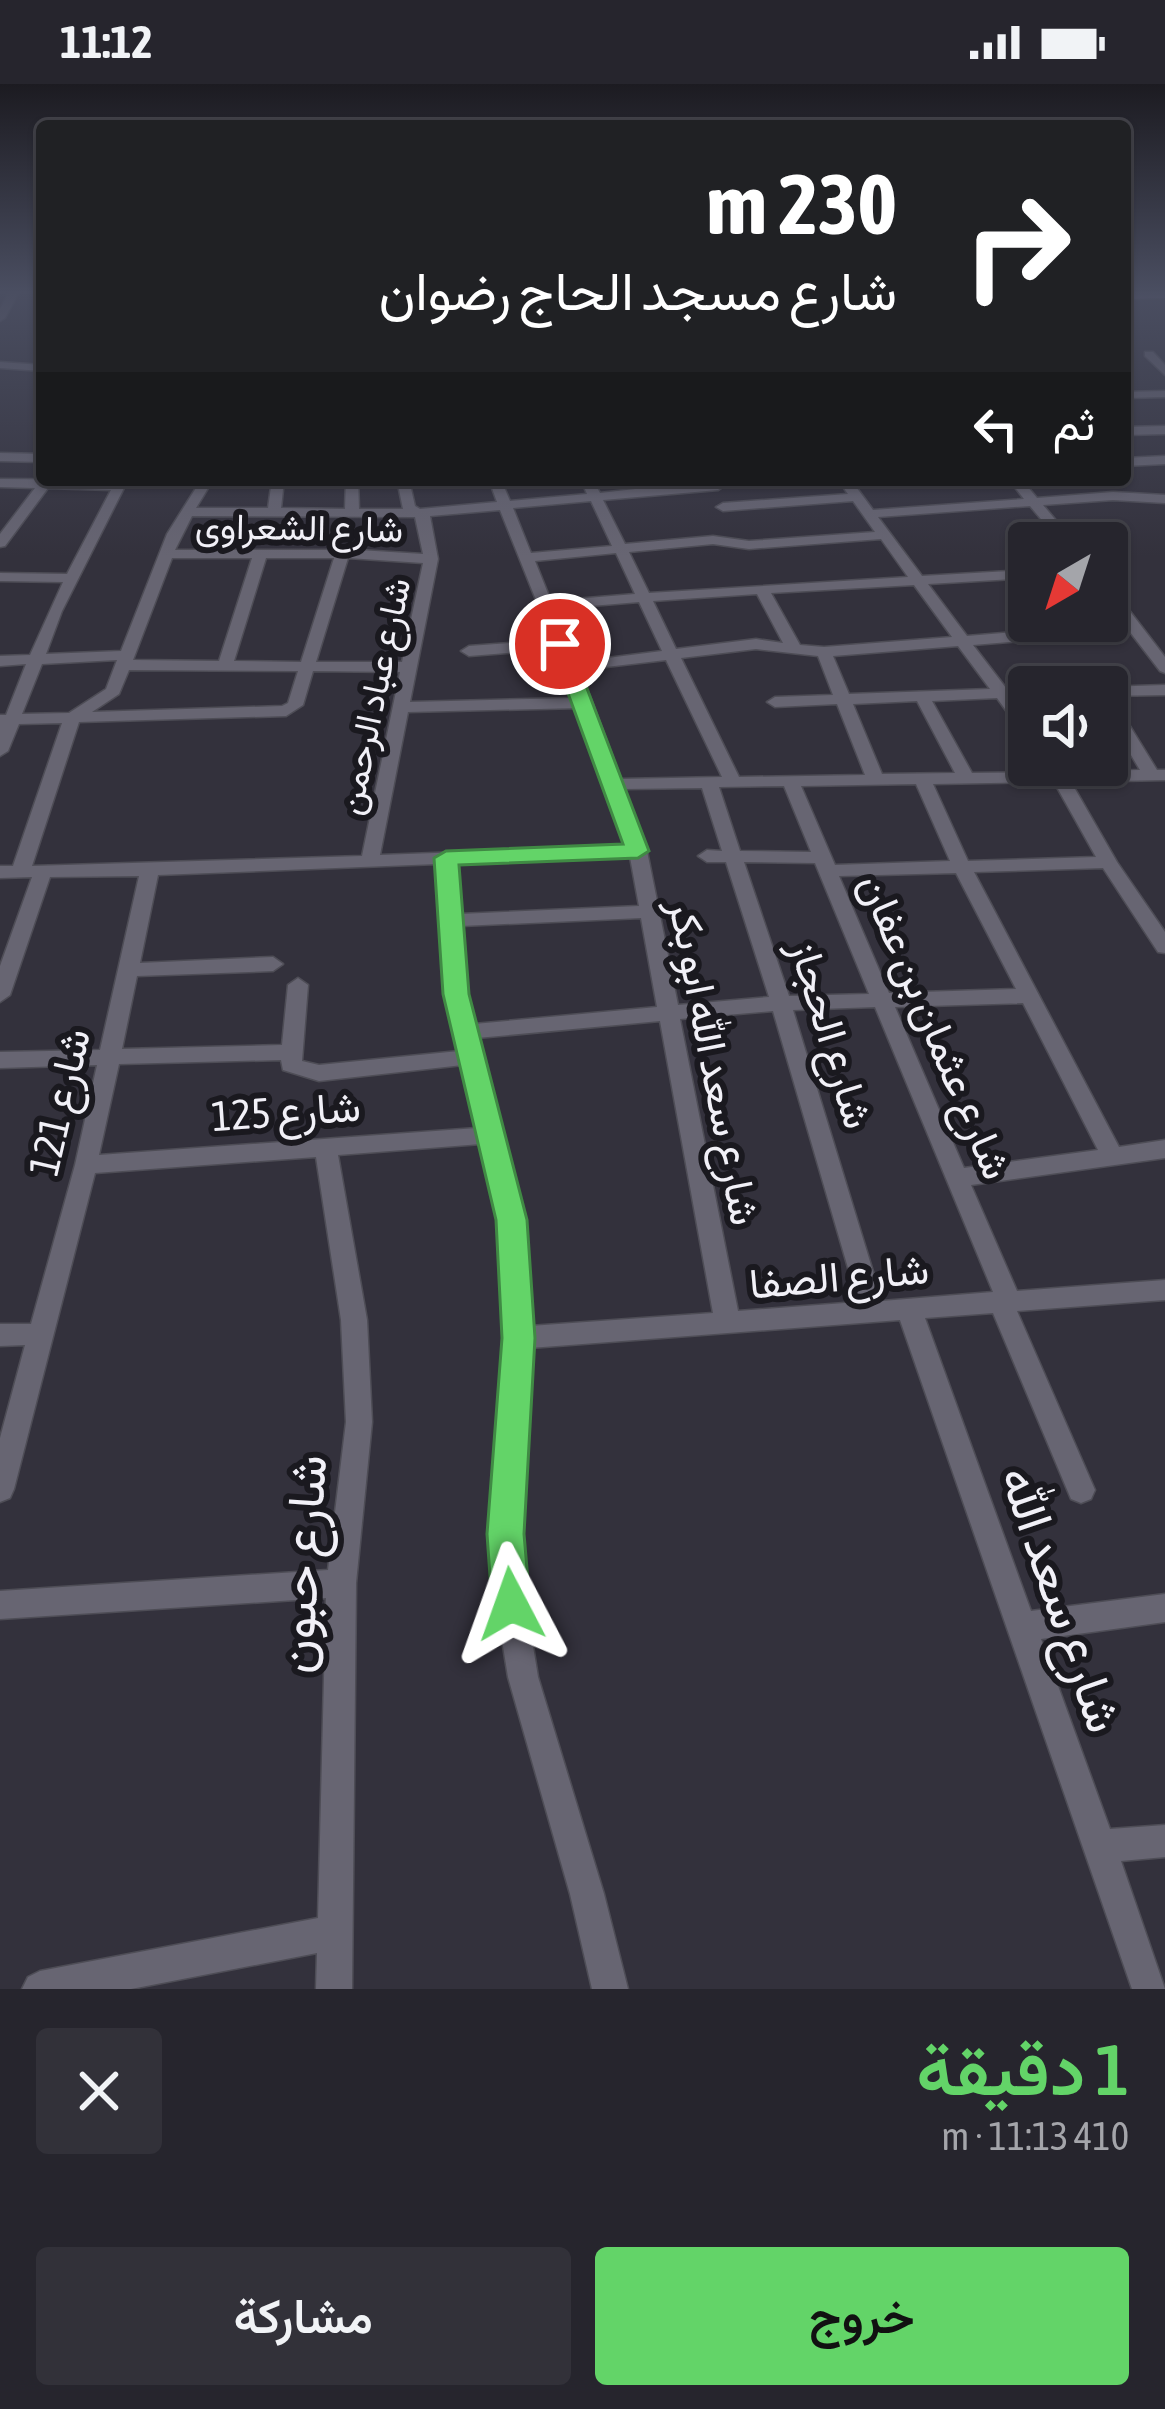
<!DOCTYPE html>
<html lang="ar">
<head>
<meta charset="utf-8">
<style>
	body { margin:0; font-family:"Asap Condensed",Vazirmatn,sans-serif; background:#323139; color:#f1f3f6; direction:rtl; height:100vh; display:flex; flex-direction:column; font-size:45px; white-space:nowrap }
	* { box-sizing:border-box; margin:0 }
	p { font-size:39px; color:#a4a5aa }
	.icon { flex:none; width:66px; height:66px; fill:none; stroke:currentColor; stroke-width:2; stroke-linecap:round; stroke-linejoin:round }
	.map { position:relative; height:1905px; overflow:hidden; direction:ltr }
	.panel { display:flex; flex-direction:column; background:#26252d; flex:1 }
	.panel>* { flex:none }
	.banner { position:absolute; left:36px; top:36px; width:1095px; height:366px; border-radius:12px; box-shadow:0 3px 9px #0004,0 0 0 3px #424249; direction:rtl; background:#202124; color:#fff; overflow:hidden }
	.needle { width:78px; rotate:219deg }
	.controls { position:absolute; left:1008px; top:438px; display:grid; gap:24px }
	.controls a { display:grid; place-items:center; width:120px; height:120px; border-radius:12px; background:#26252d; box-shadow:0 3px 9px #0004,0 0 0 3px #424249; font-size:60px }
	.pin { position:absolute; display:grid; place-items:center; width:102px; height:102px; color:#fff; margin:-51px; border:6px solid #fff; border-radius:50%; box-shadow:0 3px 12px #0007 }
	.me { position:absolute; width:132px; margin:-66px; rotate:356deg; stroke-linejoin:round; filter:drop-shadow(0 0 9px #0008) }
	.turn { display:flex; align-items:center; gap:42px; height:252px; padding:0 36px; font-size:54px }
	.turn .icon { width:156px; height:156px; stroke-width:2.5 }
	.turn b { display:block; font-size:84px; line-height:102px }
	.then { display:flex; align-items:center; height:114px; padding:0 36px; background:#0003; gap:24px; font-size:45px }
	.round { display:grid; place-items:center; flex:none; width:126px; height:126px; border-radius:12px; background:#323139 }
	.summary { display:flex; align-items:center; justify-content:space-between; height:204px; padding:0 36px }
	h1 { font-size:72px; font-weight:600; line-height:90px; color:#63d468 }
	.cta { display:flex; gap:24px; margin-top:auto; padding:24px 36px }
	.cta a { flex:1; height:138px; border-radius:12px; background:#63d468; color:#111; font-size:48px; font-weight:600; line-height:138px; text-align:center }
	.cta a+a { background:#323139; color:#f1f3f6 }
	.status { display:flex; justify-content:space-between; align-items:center; height:84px; padding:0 60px; background:#26252d; direction:ltr }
	.status svg { height:33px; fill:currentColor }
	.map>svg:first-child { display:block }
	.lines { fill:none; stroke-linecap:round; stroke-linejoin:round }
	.minor-casing { stroke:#4e4d56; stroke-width:3 }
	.primary-casing { stroke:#4e4d56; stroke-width:3 }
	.minor { fill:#676572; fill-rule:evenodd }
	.primary { fill:#958abe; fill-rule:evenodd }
	.route { fill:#63d468; stroke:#408a44; stroke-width:3 }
	.labels { text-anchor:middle; stroke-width:12; stroke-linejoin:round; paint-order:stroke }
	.far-street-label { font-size:36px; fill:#f1f0f7; stroke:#1a191f }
	.street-label { font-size:42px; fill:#f1f0f7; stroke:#1a191f }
	.near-street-label { font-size:51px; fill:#f1f0f7; stroke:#1a191f }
</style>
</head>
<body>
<div class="status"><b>11:12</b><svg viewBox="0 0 49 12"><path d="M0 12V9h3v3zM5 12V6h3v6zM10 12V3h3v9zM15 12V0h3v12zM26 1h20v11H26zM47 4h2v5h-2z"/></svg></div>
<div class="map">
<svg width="1165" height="1905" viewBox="0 0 1165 1905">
	<rect width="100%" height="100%" fill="#33313c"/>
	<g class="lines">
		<g class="minor-casing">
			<path id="minor" d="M10 206H20L5 234 0 237V225Z
				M40 230H42V236L35 233Z
				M1145 268H1153L1165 281V291L1145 272Z
				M0 278 42 281V287L0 284Z
				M1165 307V313L1125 314V308Z
				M1165 342V350L1125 351V343Z
				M0 369 42 370V378L0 377Z
				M1165 372V380L1125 382V374Z
				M0 395 128 396 62 527 46 570 121 567 167 450 201 396H213L196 424H268L272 396H284L281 424 345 425 346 396H358L359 425H403L397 396H409L415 422 420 425 497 418 489 396H501L510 417 587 410 581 396H593L600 409 714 396H774L768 400 724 402 718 406 603 416 625 460 713 452 749 457 875 448 853 417 723 427 716 423 723 419 848 410 838 396H851L873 426 1024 415 1009 396H1022L1037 414 1113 408 1165 411V419L1113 416 1043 421 1075 459H1061L1030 422 878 433 922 492 1029 486V494L928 500 967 552 1124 539 1107 517V503L1112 504 1165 573V589L1160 587 1130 548 973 561 1006 604 1029 603V613H1012L1029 636V652L1023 650 997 614 932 617 972 689 1048 688 1050 682 1056 681 1065 687 1140 686 1107 631V622L1112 621 1120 626 1157 686H1165V696L1071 698 1117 778 1165 848V869L1158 868 1103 784 974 788 1119 1063 1165 1056V1074L971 1101 1017 1207 1165 1196V1216L1017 1227 1095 1406 1091 1415 1081 1419 1071 1415 993 1229 925 1234 1031 1527 1165 1510V1538L1041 1555 1110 1745 1165 1741V1773L1121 1777 1165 1905H1132L900 1236 530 1264 520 1450 526 1519 538 1593 604 1810 628 1905H592L570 1810 508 1593 496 1519 492 1450 505 1254 499 1136 481 1060 338 1071 367 1236 372 1338 356 1499 352 1905H316L317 1869 131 1905H22L28 1893 40 1887 318 1834 326 1514 0 1535V1507L328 1486 346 1338 341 1236 316 1073 95 1089 14 1405 10 1414 0 1418V1354L25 1261 0 1262V1240H31L75 1081 97 981 0 984V968L100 966 139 792 50 793 10 911 0 918V882L32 793 0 794V782H13L62 639 19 640 8 667 0 672V631H6L26 580 0 582V572L30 571 63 498 0 497V489L67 490 111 406 48 404 5 462 0 463V450L35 404 0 403ZM591 417 612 462 531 469 513 424ZM500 426 552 556 469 562 461 567 469 572 556 565 575 614 410 618 438 475 430 432ZM192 432 415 433 423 470 359 466H175ZM881 455 908 493 649 509 629 468 713 460 749 465ZM616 469 635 510 551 517 535 477ZM172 474H252L219 577 133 576ZM266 474H334L301 578 234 577ZM348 474 423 479 402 578H316ZM914 501 952 553 824 563 800 561 771 509ZM757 510 783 559 756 555 676 565 653 517ZM639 518 662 567 576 578 555 525ZM958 562 990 605 849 610 833 572ZM756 565 818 572 833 611 775 613 767 618 775 623 837 620 865 691 739 693 681 574ZM117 576 106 605 69 629 22 630 42 580ZM666 576 722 693 621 695 580 586ZM129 586 298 587 288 619 282 622 92 628 119 610ZM313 587 400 588 362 772 32 782 79 638 286 632 303 621ZM917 617 955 689 882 690 853 620ZM579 624 627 762 380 771 408 628ZM1054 698 1096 773 968 777 933 700ZM916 700 950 777 835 781 801 702ZM784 702 811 768 740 767 719 703ZM702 704 722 767 707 766 698 772 707 778H726L769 913 678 921 647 767 624 705ZM630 773 639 822 460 830 456 780ZM744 778 815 779 869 910 789 912ZM437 780 446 910 459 967 319 981 302 977 308 901 298 894 288 901 282 961 122 965 137 892 273 887 283 880 273 873 140 879 158 791ZM956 789 1016 905 889 909 839 792ZM641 834 657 923 474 940 466 910 461 842ZM1023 919 1098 1066 964 1084 895 923ZM875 923 993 1208 882 1217 793 926ZM773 927 858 1218 738 1227 680 935ZM660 937 713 1229 530 1242 523 1136 477 954ZM281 976 283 986 319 997 463 981 477 1044 99 1071 119 980Z
				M1165 601V611L1107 612V603H1104Z"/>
		</g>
		<g class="primary-casing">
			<path id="primary" d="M1125 206H1165V214L1125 215Z"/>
		</g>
		<use href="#minor" class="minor"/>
		<use href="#primary" class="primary"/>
	</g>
	<linearGradient id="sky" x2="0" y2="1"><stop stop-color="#1c1b21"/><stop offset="0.44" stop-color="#4a4e61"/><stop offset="1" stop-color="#4a4e61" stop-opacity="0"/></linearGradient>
	<rect width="1165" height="472" fill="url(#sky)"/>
	<path class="route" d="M560 554 570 560 649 767 638 774 459 781 469 910 527 1136 535 1254 524 1450 530 1520 524 1533 511 1538 497 1533 492 1520 487 1450 502 1254 496 1136 443 910 434 774 446 767 623 760 550 560Z"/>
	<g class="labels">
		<g class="far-street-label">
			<text transform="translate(299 443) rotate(1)" y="13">شارع الشعراوى</text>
			<text transform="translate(373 612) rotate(-78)" y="13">شارع عباد الرحمن</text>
		</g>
		<g class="street-label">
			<text transform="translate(936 942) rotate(67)" y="15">شارع عثمان بن عفان</text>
			<text transform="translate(832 950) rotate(73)" y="15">شارع الحجاز</text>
			<text transform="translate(715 978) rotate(79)" y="15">شارع سعد الله ابو بكر</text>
			<text transform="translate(59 1018) rotate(-77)" y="15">شارع 121</text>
			<text transform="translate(286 1027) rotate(-4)" y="15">شارع 125</text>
			<text transform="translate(839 1192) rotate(-5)" y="15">شارع الصفا</text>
		</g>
		<g class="near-street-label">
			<text transform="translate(301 1480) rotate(-86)" y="18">شارع حبون</text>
			<text transform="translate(1062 1515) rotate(71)" y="18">شارع سعد الله</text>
		</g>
	</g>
</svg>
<div class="controls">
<a><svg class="needle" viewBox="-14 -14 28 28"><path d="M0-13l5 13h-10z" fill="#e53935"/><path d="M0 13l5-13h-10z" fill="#a4a5aa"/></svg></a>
<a><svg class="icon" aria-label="sound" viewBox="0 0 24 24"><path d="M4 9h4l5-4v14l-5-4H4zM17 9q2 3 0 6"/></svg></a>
</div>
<div class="pin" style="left:560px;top:560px;background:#d93025"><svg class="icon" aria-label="arrive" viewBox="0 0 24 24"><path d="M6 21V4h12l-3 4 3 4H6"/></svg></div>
<svg class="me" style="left:511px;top:1520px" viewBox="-20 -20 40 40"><path d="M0-17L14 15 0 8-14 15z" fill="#63d468" stroke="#fff" stroke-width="4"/></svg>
<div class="banner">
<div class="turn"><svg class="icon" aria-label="right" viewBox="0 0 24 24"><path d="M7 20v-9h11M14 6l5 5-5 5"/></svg><div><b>230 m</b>شارع مسجد الحاج رضوان</div></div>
<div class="then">ثم<svg class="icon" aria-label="left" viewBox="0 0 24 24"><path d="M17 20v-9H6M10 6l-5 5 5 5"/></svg></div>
</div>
</div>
<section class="panel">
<div class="summary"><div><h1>1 دقيقة</h1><p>410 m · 11:13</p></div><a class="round"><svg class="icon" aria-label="close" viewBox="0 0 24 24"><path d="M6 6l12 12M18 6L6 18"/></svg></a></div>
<div class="cta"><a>خروج</a><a>مشاركة</a></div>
</section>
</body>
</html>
